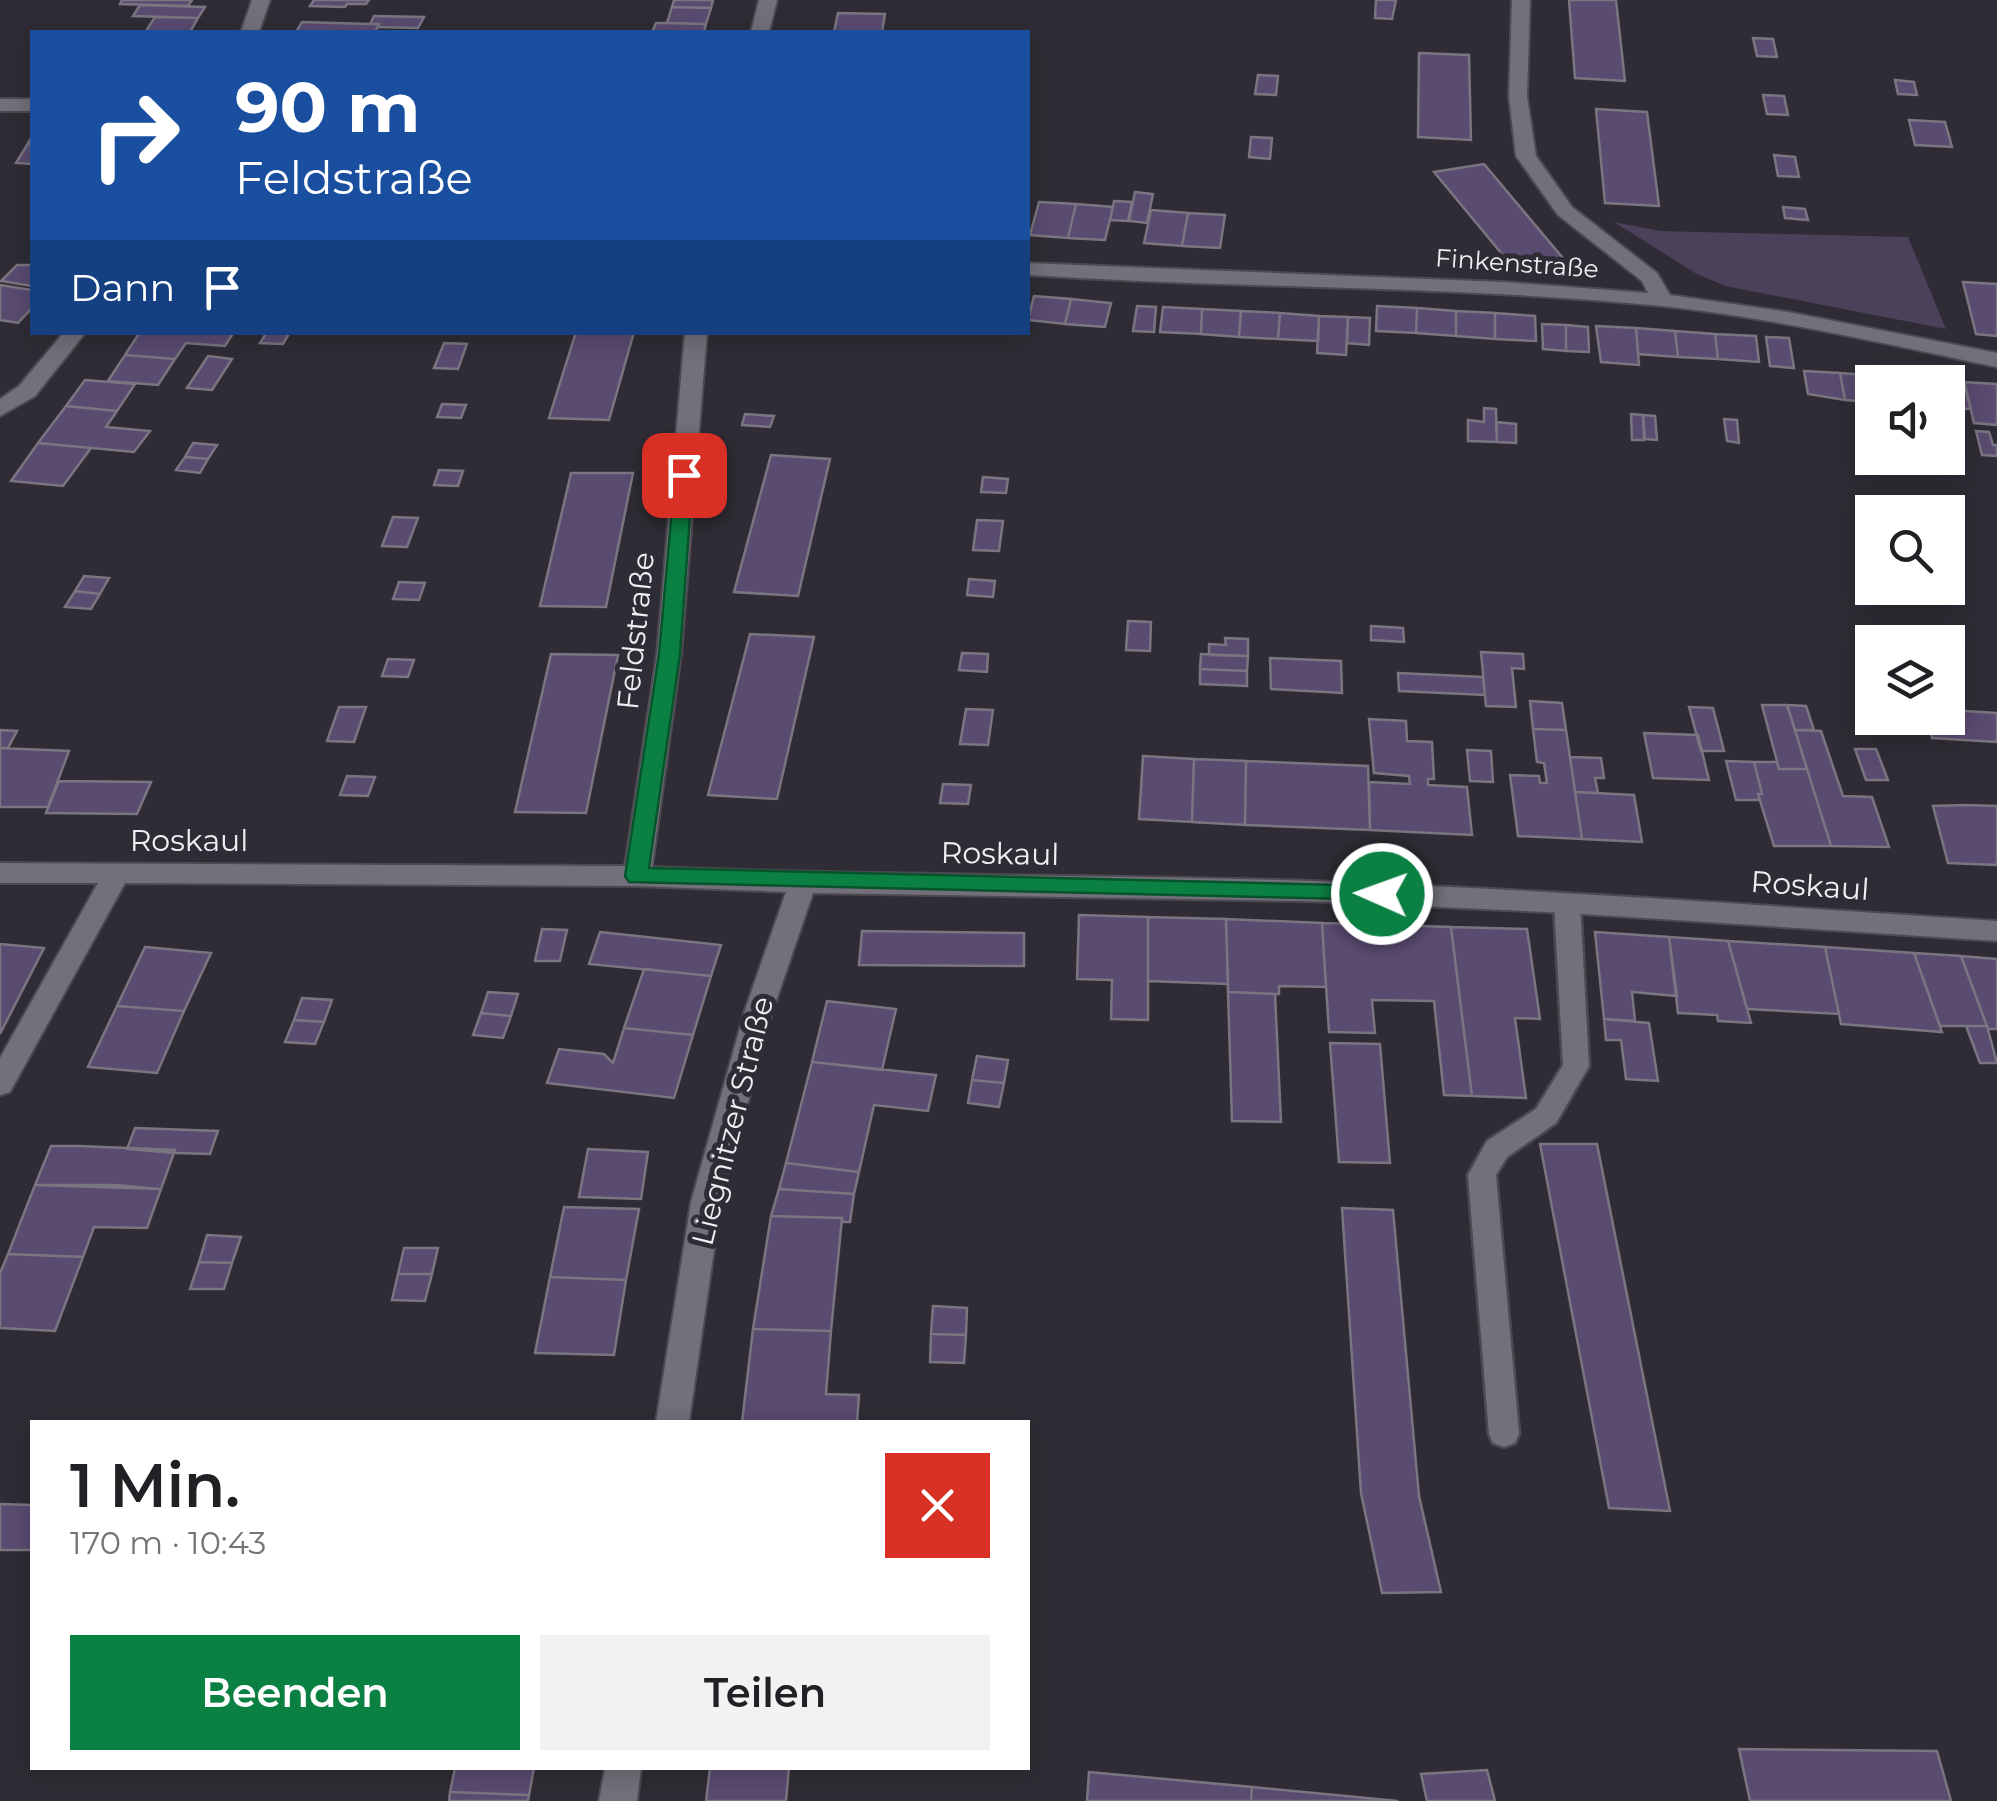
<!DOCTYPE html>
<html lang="de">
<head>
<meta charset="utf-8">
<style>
	body { margin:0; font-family:Montserrat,sans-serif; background:#f2f2f2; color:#202124; height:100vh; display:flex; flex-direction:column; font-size:38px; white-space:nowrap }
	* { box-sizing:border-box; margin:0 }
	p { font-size:32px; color:#757577 }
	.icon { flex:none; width:55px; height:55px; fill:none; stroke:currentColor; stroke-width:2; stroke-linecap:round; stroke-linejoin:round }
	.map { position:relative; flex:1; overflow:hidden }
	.drawer { position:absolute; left:30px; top:1420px; width:1000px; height:350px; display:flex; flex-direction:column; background:#fff; border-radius:0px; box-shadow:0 5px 25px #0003 }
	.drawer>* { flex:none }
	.banner { position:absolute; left:30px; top:30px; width:1000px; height:305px; border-radius:0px; box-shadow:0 5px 25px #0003; background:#1a4fa0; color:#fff; overflow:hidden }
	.tools { position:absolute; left:1855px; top:365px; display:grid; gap:20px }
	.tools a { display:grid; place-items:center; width:110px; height:110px; border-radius:0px; background:#fff; box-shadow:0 5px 25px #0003; font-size:50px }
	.pin { position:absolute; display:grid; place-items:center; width:85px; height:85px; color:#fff; margin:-42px; border-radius:20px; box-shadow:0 5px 15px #0006 }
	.me { position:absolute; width:110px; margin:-55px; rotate:272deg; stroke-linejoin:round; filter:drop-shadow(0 0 8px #0008) }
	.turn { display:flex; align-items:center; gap:35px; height:210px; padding:0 40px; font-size:45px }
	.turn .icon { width:130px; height:130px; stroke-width:2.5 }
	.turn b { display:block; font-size:70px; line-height:85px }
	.then { display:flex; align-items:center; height:95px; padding:0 40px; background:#0003; gap:20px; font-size:38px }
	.round { display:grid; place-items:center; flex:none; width:105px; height:105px; border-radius:0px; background:#f2f2f2 }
	.head { display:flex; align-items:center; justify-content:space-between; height:170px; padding:0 40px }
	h1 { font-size:60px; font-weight:600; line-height:75px }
	.action { display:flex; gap:20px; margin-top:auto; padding:20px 40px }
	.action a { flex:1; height:115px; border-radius:0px; background:#0b8043; color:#fff; font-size:40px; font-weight:600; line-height:115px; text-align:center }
	.action a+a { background:#f2f2f2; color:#202124 }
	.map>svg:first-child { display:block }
	.green { fill:#4a415a }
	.building { fill:#5a4b71; stroke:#7a7681; stroke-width:2.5 }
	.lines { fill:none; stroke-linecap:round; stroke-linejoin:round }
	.service-casing { stroke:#4c4951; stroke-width:5 }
	.minor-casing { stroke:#4c4951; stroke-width:4 }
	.service { fill:#74707b; fill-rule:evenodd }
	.minor { fill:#74707b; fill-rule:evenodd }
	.route { fill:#0b8043; stroke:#07532c; stroke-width:2.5 }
	.labels { text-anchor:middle; stroke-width:10; stroke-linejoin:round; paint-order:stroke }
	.far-street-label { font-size:25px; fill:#f0eef4; stroke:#2f2c35 }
	.street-label { font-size:30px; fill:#f0eef4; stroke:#2f2c35 }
</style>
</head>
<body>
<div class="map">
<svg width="1997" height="1801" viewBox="0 0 1997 1801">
	<rect width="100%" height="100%" fill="#2f2c35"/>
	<path class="green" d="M1614 222 1660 231 1908 237 1946 329 1725 286 1695 273Z"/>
	<path class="building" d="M122 0H192L188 6 120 4Z
		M314 0H369L366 4H347L345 7 310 6Z
		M674 0H713L711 8 672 7Z
		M1376 0H1396L1392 19 1375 18Z
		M1569 0H1616L1625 81 1575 78Z
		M140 5 205 7 198 18 133 16Z
		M672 7 711 8 706 24 667 23Z
		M838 13 885 14 882 32H834Z
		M374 16 424 17 418 28 378 27 379 24H370Z
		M155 17 198 18 190 32H125L146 31Z
		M302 22 370 24H379L375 32H296Z
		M656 23H667L706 24 704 32H652Z
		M1753 38 1773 39 1777 57 1757 56Z
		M1419 53 1469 55 1471 140 1418 137Z
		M1258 75 1278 76 1276 95 1255 94Z
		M1895 80 1914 82 1917 95 1898 94Z
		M1763 95 1784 96 1788 115 1767 114Z
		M1596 109 1647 112 1659 206 1605 203Z
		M1909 120 1945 122 1952 147 1915 145Z
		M1251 137 1272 138 1270 159 1249 157Z
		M30 140 32 164 16 163Z
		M1774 155 1795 157 1799 177 1778 176Z
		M1484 164 1562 257 1511 265 1434 172Z
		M1135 192 1153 194 1147 223 1129 221Z
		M1114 201 1132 202 1128 221 1110 220Z
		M1039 202 1076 204 1068 238 1030 235Z
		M1076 204 1113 207 1105 240 1068 238Z
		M1783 207 1805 209 1808 220 1785 218Z
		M1151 210 1188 213 1182 246 1144 243Z
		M1188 213 1225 215 1220 248 1182 246Z
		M17 265H32V286L1 281Z
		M1963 282 1997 284V336L1976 334Z
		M0 285 32 290V308L18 323 0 320Z
		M1034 296 1071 299 1065 324 1028 320Z
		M1071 299 1111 303 1105 327 1065 324Z
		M1137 306 1156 307 1154 332 1133 331Z
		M1377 306 1417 308 1416 333 1376 331Z
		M1163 307 1202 309 1201 334 1160 332Z
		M1417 308 1456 311V336L1416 333Z
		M1202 309 1241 311 1239 337 1201 334Z
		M1241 311 1280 313 1278 339 1239 337Z
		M1456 311 1495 313V339L1456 336Z
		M1280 313 1319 316 1318 341 1278 339Z
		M1495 313 1535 316 1536 341 1495 339Z
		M1319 316 1348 317 1346 355 1317 353Z
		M1348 317 1370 318 1369 345 1347 343Z
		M1542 324 1566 325V351L1543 349Z
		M1566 325 1588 327 1589 352 1566 351Z
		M1596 326 1636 328 1639 365 1601 362Z
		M1636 328 1675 331 1678 357 1638 354Z
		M1675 331 1715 334 1718 359 1678 357Z
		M140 332H234L225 346 186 343 175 359 125 355Z
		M267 332H290L283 344 260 343Z
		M576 332H634L609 420 549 418Z
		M1715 334 1756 336 1759 362 1718 359Z
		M1766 337 1789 338 1794 368 1770 366Z
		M444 343 467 344 458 369 434 368Z
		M125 355 175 359 158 385 108 381Z
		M208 356 232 359 212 390 187 388Z
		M1804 371 1840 373 1845 400 1808 394Z
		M1840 373 1882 376 1883 382H1872V402L1845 400Z
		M1923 379 1964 382 1971 409 1948 408V382H1923Z
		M85 380 135 384 117 411 66 406Z
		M1964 382 1997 384V425L1974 423Z
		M442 404 466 405 461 418 437 417Z
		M66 406 117 411 106 427 150 431 134 452 38 443Z
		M1484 408 1496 409 1497 442 1468 441V420L1484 422Z
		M745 414 774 416 770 427 742 425Z
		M1631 414 1643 415 1644 440H1632Z
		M1643 415 1655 416 1657 440 1645 439Z
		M1724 419 1737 420 1739 443 1727 441Z
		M1496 422 1516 424V443L1497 442Z
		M1976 431 1989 432 1993 445H1997V456L1982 455Z
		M38 443 91 448 63 486 11 481Z
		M193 443 217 445 208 459 185 457Z
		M771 455 830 459 798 596 734 592Z
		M185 457 208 459 200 473 176 470Z
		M439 470 463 471 458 486 434 485Z
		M571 473H633L606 607 540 606Z
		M983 477 1008 479 1006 493 981 492Z
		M393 517 418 518 407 547 382 546Z
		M977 520 1003 521 999 551 973 550Z
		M84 576 109 578 100 594 75 591Z
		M969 579 995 581 993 597 967 595Z
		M399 582 425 583 419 600 393 599Z
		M75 591 100 594 91 609 65 607Z
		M1128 621 1151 622 1150 651 1126 650Z
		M1371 626 1403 628 1404 642 1371 640Z
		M750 634 814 637 777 799 708 795Z
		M1225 638 1248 639V656L1209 655V644L1226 645Z
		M1481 652 1523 654 1524 669 1512 668 1516 707 1486 706Z
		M962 653 988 654 987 672 959 670Z
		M551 654 618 655 586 813 515 812Z
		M1201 654 1248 656 1247 671 1200 669Z
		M1270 658 1341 661 1342 693 1271 689Z
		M388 659 414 660 408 677 382 676Z
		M1200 669 1247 671V686L1200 684Z
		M1398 673 1483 677 1485 695 1399 691Z
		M1530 701 1562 703 1566 730 1533 729Z
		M1762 705H1787L1807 769H1779Z
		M1787 705 1806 706 1814 730H1795Z
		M339 707H366L354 742 327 741Z
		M1689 707 1713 708 1724 751H1701Z
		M966 709 993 710 988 745 960 744Z
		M1948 710 1997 713V742L1932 738 1927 718H1948Z
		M1369 719 1406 721 1407 741 1432 742 1434 779H1428V785L1467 787 1472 835 1370 830 1369 782 1410 784 1409 776 1374 773Z
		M1533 729 1566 730 1582 839 1518 836 1510 775 1539 776 1540 783H1547L1544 763 1537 762Z
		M0 730 17 731 8 748H0Z
		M1795 730 1821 731 1843 796 1872 797 1889 847 1831 846Z
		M1644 733 1698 735 1709 780 1653 778Z
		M0 748 69 751 48 807H0Z
		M1855 749H1876L1888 780H1866Z
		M1467 750 1491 751 1493 782 1470 781Z
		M1143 756 1194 759 1192 822 1139 819Z
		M1570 757 1601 758 1604 778H1595L1598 793 1575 792Z
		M1194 759 1246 761 1245 825 1192 822Z
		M1246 761 1368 766 1370 830 1245 825Z
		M1726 761 1754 762 1762 794H1758L1760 800H1736Z
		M1754 762H1777L1779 769H1807L1831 846H1774L1758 794H1762Z
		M347 776 375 777 368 796 340 795Z
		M59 781 151 782 137 814 46 813Z
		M943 784 971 785 968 804 940 803Z
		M1575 792 1634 795 1642 842 1582 839Z
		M1967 805 1997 806V865L1948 863 1933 806Z
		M1079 915 1148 917V1020L1111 1019 1112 980 1077 979Z
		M1148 917 1226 919 1228 984 1148 981Z
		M1226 919 1322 923 1326 987 1279 986V994H1275L1228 992Z
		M1322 923 1451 927 1472 1096 1444 1095 1434 1001 1372 1000 1375 1033 1329 1032Z
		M1451 927 1527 929 1540 1019 1515 1018 1526 1098 1472 1096Z
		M542 929 567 930 560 961H535Z
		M862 931 1024 933V966L859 965Z
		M600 932 721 945 711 976 589 964Z
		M1595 932 1669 937 1677 996 1632 992 1635 1021 1604 1019Z
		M1669 937 1728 941 1751 1023 1718 1021 1717 1015 1678 1013Z
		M1728 941 1825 947 1839 1014 1747 1009Z
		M0 944 44 948 0 1034Z
		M145 947 211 953 184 1011 117 1006Z
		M1825 947 1914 953 1942 1032 1841 1024Z
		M1914 953 1961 956 1987 1026H1940Z
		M1961 956 1997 959V1029H1988Z
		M644 969 711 976 693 1035 624 1028Z
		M488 992 518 994 511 1016 481 1013Z
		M1228 992 1275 994 1281 1122 1232 1121Z
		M302 998 332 1000 324 1022 294 1020Z
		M827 1001 896 1009 882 1070 812 1062Z
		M117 1006 184 1011 157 1073 88 1067Z
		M481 1013 511 1016 503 1038 473 1035Z
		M1604 1019 1649 1023 1658 1081 1626 1079 1621 1040H1606Z
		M294 1020 324 1022 315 1044 285 1042Z
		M1966 1026H1987L1997 1063H1980Z
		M624 1028 693 1035 674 1098 547 1083 559 1049 604 1054 613 1063Z
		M1330 1043 1380 1044 1390 1163 1339 1162Z
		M977 1056 1008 1060 1004 1083 972 1080Z
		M812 1062 936 1075 928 1111 874 1105 859 1172 786 1163Z
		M972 1080 1004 1083 999 1107 968 1103Z
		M135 1128 218 1131 210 1154 175 1153 127 1149Z
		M1540 1144H1597L1670 1511 1609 1508Z
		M51 1146H78L175 1150 161 1189 35 1185Z
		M588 1149 648 1152 641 1199 579 1197Z
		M786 1163 859 1172 854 1194 779 1189Z
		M35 1185H115L161 1189 147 1228 94 1227 83 1257 8 1254Z
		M779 1189 854 1194 850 1222H842V1218L771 1216Z
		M564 1207 639 1209 626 1280 550 1277Z
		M1342 1208 1393 1210 1419 1496 1441 1592 1382 1593 1361 1493Z
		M771 1216 842 1218 831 1331 753 1329Z
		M207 1235 241 1237 232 1263 199 1262Z
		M404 1248H438L432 1274H398Z
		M8 1254 83 1257 55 1331 0 1328V1273Z
		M199 1262 232 1263 224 1289H190Z
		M398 1274H432L425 1301 392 1300Z
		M550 1277 626 1280 614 1355 535 1353Z
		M933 1306 967 1308 966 1335 931 1334Z
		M753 1329 831 1331 826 1394 859 1395 857 1422H742Z
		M931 1334 966 1335 964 1363 930 1362Z
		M0 1504 32 1505V1550H0Z
		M1739 1749 1937 1751 1951 1801H1750Z
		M455 1768H534L529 1795 450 1792Z
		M710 1768H789L786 1801H706Z
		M1487 1770 1495 1801H1427L1421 1774Z
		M1089 1772 1252 1787 1251 1801H1087Z
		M1252 1787 1398 1801H1251Z
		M450 1792 529 1795 528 1801H449Z"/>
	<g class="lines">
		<g class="service-casing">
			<path id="service" d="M1567 894 1580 903 1589 1066 1556 1123 1507 1157 1496 1175 1519 1434 1515 1443 1504 1447 1493 1443 1489 1434 1468 1175 1487 1141 1536 1109 1563 1065 1554 903Z"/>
		</g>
		<g class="minor-casing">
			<path id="minor" d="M252 0H270L259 32H241Z
				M759 0H777L769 32H751Z
				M1512 0H1530L1527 97 1536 156 1572 207 1657 273 1670 295 1788 312 1997 353V367C1886 344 1775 318 1662 306 1451 285 1239 289 1028 275V263L1504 282 1648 293 1642 281 1558 215 1516 156 1509 97Z
				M0 99H32V111H0Z
				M64 332H86L35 396 0 416V399L19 386Z
				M685 332H707L681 654 652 867C871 876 1091 874 1310 881 1539 889 1768 906 1997 921V941L1567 913 1308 901 813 893 773 1010 721 1202 689 1422H656L691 1202 745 1010 786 892 637 886 125 883 10 1092 0 1095V1058L98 883H0V863L625 866 657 654Z
				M605 1768H641L637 1801H599Z"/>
		</g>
		<use href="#service" class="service"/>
		<use href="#minor" class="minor"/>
	</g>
	<path class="route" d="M684 470 693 475 680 654 649 868 1382 886 1393 894 1390 900 629 882 625 876 659 654 675 475Z"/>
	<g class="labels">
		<g class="far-street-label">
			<text transform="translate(1517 263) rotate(4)" y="9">Finkenstraße</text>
		</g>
		<g class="street-label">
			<text transform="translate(636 631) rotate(-84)" y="10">Feldstraße</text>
			<text x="189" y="851">Roskaul</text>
			<text transform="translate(1000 854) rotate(1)" y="10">Roskaul</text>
			<text transform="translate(1810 886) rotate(4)" y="10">Roskaul</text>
			<text transform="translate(733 1121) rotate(-76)" y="10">Liegnitzer Straße</text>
		</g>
	</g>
</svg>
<div class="tools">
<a><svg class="icon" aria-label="sound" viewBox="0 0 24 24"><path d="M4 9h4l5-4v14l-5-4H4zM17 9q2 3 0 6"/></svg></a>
<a><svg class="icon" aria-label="search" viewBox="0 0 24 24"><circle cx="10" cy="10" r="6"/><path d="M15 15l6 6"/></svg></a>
<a><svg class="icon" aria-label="layers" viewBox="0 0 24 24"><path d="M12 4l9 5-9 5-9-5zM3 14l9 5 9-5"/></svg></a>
</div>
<div class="pin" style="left:684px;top:475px;background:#d93025"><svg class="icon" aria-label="arrive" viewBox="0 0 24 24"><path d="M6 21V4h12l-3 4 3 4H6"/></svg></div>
<svg class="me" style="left:1382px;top:894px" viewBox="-20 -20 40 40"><circle r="17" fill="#0b8043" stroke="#fff" stroke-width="3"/><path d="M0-11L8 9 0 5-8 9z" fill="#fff"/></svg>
<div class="banner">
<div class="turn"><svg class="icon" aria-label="right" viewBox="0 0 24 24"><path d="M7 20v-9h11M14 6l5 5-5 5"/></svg><div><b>90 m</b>Feldstraße</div></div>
<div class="then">Dann<svg class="icon" aria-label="arrive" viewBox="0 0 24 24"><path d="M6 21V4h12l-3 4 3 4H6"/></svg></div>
</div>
<section class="drawer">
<div class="head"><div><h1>1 Min.</h1><p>170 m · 10:43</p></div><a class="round" style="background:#d93025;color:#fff"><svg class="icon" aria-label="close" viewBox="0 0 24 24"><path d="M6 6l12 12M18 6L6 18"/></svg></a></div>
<div class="action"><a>Beenden</a><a>Teilen</a></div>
</section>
</div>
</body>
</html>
